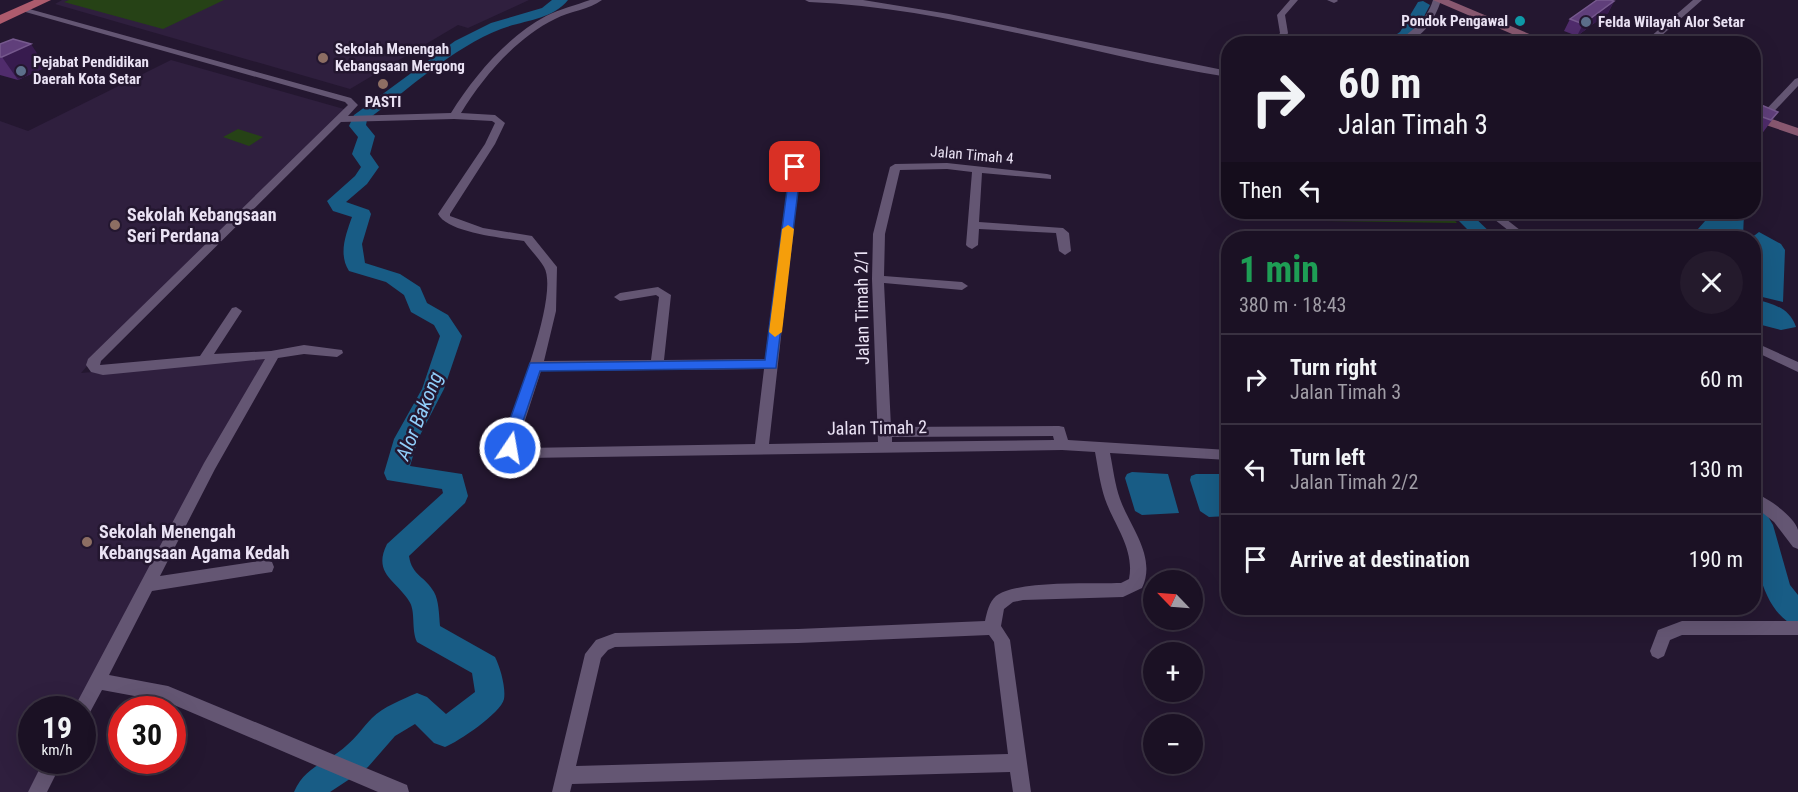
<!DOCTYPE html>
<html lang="en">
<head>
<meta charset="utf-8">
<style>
	body { margin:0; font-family:"Roboto Condensed",sans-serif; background:#241a2c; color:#f1f3f6; height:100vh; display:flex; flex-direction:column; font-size:22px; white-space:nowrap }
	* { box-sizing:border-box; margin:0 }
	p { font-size:20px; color:#a09da6 }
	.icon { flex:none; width:33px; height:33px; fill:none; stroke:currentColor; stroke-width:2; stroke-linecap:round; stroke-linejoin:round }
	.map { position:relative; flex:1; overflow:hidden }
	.panel { position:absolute; left:1221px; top:231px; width:540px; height:384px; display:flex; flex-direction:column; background:#1b1124; border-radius:24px; box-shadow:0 6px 24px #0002,0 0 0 2px #393141 }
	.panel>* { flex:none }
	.guide { position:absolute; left:1221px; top:36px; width:540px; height:183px; border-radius:24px; box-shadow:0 6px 24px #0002,0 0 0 2px #393141; background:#1b1124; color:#f1f3f6; overflow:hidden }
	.needle { width:39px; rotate:295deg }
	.fabs { position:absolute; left:1143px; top:570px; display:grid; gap:12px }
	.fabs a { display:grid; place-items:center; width:60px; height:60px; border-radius:50%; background:#1b1124; box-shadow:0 6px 24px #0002,0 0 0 2px #393141; font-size:30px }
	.speed { position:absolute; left:18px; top:696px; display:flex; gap:12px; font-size:30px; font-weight:700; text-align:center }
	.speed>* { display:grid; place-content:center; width:78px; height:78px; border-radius:50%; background:#1b1124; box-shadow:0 6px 24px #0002,0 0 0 2px #393141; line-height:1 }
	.speed small { font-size:15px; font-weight:400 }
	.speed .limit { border:9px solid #d22; background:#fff; color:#111 }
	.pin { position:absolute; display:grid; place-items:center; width:51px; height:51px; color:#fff; margin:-26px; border-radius:12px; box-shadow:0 3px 9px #0006 }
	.me { position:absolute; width:66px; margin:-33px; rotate:12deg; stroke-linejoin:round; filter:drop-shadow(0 0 4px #0008) }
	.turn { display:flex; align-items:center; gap:21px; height:126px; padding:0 18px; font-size:27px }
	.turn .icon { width:78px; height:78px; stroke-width:2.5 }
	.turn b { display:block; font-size:42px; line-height:51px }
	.then { display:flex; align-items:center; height:57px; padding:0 18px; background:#0003; gap:12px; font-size:22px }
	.round { display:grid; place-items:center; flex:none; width:63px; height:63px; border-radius:32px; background:#241a2c }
	.summary { display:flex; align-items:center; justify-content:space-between; height:102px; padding:0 18px }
	h1 { font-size:36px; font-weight:700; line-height:45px; color:#1e9e55 }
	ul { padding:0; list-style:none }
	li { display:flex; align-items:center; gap:18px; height:90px; padding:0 18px; border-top:2px solid #393141 }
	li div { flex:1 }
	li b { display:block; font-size:22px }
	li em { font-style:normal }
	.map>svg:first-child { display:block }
	.built { fill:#2f1f3e }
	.green { fill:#264216 }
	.water { fill:#185c85 }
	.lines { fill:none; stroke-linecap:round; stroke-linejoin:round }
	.river { fill:#185c85; fill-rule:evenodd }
	.street { fill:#645673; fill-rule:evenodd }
	.secondary { fill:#885870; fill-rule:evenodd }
	.primary { fill:#ad5b6d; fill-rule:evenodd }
	.wall { fill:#502c6c }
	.shaded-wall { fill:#371b4e }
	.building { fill:#603f7b; stroke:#76598e; stroke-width:1.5 }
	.route { fill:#2563eb; stroke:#184099; stroke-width:1.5 }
	.slow { fill:#f59e0b }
	.culture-dot { fill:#0f9aa8; stroke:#241730; stroke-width:2 }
	.service-dot { fill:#5c6f8a; stroke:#241730; stroke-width:2 }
	.education-dot { fill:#8d6e63; stroke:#241730; stroke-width:2 }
	.labels { text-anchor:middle; stroke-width:5; stroke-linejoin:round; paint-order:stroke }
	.far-poi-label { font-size:15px; font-weight:bold; fill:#eae2f4; stroke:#241730; text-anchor:start }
	.far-street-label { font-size:15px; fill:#eae2f4; stroke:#241730 }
	.poi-label { font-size:18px; font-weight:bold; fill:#eae2f4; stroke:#241730; text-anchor:start }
	.street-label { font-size:18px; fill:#eae2f4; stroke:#241730 }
	.water-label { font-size:20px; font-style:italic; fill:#91cefa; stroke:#241730 }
</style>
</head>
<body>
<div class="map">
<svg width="1798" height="792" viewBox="0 0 1798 792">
	<rect width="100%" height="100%" fill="#241730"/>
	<path class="built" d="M62 0H529L468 28 458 25 350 89 55 4Z
		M171 60 351 111 123 326 81 373 270 356 82 710H32V760L59 761 43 792H0V121L28 131Z"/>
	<path class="green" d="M69 0H224L163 29 64 2Z
		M238 129 263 137 249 146 223 137Z
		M1320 212H1447L1457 223 1325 221Z"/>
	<path class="water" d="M1713 212H1744L1743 238H1690Z
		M1759 232 1781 244 1785 250 1783 302 1754 295V238H1751Z
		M1754 299C1773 304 1789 307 1796 327L1781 330 1754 323Z
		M1132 472 1168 474 1179 513 1142 515 1135 511 1125 478 1127 474Z
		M1196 474H1228V516L1209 517 1200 511 1190 480 1191 476Z"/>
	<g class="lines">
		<path class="river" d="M552 0H568C552 20 524 20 501 29 452 48 409 89 367 120L366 125 375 136 370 154 379 167 367 184 346 202 369 210 371 214 362 244 365 263 400 274 420 287 427 303 448 315 462 336 444 389 418 439 410 466 462 474 468 496 465 503 409 556C412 576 425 576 434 592 439 601 439 615 440 626L495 657C500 667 506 687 504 699 501 713 458 742 445 747L434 743 415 724 395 736 368 767 330 792H294C306 765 326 764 346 746 356 738 363 727 372 718 383 707 403 699 417 693L427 697 446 714 475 692 472 673 417 642C411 629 416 611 409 601 397 581 372 574 387 544L443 493 442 489 387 480 384 473 394 439 422 389 440 336 434 325 411 312 404 295 386 282 349 271C338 254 346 234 352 217L333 211 327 201 355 176 361 167 352 154 358 137 349 126 354 115 455 41 491 23 542 8Z
			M1423 1 1430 5C1415 32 1416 44 1382 44L1400 32 1418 2Z
			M1450 212H1469L1496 238H1476Z
			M1754 505 1763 508 1773 525 1790 585 1798 595V627C1758 613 1750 541 1754 505Z"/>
		<path class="street" d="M590 0H602C589 10 570 11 555 19 516 38 483 77 461 113L495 115 505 123 495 144 450 214V216L483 228 532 236 557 267 556 311 544 361 651 360 659 297 656 295 620 301 614 297 620 293 658 287 671 295 664 360 765 359 790 167 795 164 800 167 769 444 878 442 872 279 873 234 890 167 895 164 947 163 1047 174 1051 175V179L982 173 979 222 1063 228 1069 233 1071 251 1065 255 1059 251 1056 233 979 229 978 245 972 249 968 247 966 245 972 172 947 169 900 170 885 234 884 276 962 282 968 286 962 290 884 283 891 427 1059 426 1064 427 1068 440 1228 450V460L1110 453C1113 468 1115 485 1120 499 1130 527 1157 557 1142 588L1123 597 1023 600 1013 602 1004 609 1001 626 1010 640 1031 792H1013L1010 772 572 784 570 792H552L585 654 596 640 615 633 798 629 985 621C987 612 989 602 996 596 1016 580 1094 584 1121 583L1129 579C1135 549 1114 525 1105 499 1100 484 1098 468 1095 452L1062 450 525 458 505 452 502 442C513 410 560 295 544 267 539 258 530 250 524 241 504 238 448 233 438 214L485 144 495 123 492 121 454 119 341 122 101 361 100 365 200 356 232 308 236 307 242 311 214 354 271 351 304 345 342 350 343 353 337 357 304 354 278 358 215 469 160 576 266 560 272 562 274 567 272 572 152 591 109 675 168 686 407 785 409 792H378L167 702 102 690 88 716 82 718V710H73L204 463 265 359 103 375 91 372 86 365 88 359 348 105 345 102 22 11V7L351 98 358 105 348 116 451 113C474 76 507 37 546 16 560 9 576 5 590 0ZM764 369 755 444 525 448 517 445 541 371ZM1053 436 1054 440 892 442V437ZM989 635 994 642 1008 754 576 766 601 658 608 650 615 647 798 643Z
			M805 0H863L949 14 1228 71V77C1088 55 951 8 809 2Z
			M1290 0H1298L1285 15 1288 33 1282 44H1273L1280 33 1277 15Z
			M1327 0H1337L1338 1 1334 3Z
			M1433 0H1441C1435 21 1419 44 1395 44 1412 30 1426 22 1433 0Z
			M1693 0H1702L1652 44H1642Z
			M1798 78V86L1764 122H1758V118L1795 79Z
			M1485 212H1497L1530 238H1518Z
			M1754 342 1798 362V372L1754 351Z
			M1754 493C1767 497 1794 516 1798 530 1798 535 1798 544 1798 549L1793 547 1774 522 1754 506Z
			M1682 621H1798V635H1682L1670 640 1664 656 1658 659 1652 656 1650 651 1658 630Z
			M44 760H63L47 792H28Z"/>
		<path class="secondary" d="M1433 0H1449L1553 44H1535Z
			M1754 113 1798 128V136L1754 121Z"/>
		<path class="primary" d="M34 0H51L0 24V15Z"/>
	</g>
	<path class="wall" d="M1614 1 1608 13 1577 36 1564 31 1570 19Z
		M0 44 46 67 18 80 0 75Z
		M1754 102 1778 112 1761 135 1754 144Z"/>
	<path class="shaded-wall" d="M1614 1 1608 13 1577 36 1583 24Z
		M31 44 46 67 18 80 2 57Z"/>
	<path class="building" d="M1597 0H1610L1614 1 1583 24 1570 19Z
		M13 39 31 44 2 57H0V44Z
		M1754 102 1778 112 1771 120 1754 114Z"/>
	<path class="route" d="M795 164 801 167 776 368 540 371 516 442 515 452H504L502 442 530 363 765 360 790 167Z"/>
	<path class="slow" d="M788 225 794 229 782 332 775 337 769 332 782 229Z"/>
	<circle class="culture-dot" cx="1520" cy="21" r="6"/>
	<g class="service-dot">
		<circle cx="1586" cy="22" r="6"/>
		<circle cx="21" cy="71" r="6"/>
	</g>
	<g class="education-dot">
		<circle cx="323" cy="58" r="6"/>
		<circle cx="383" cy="84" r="6"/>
		<circle cx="115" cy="225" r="6"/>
		<circle cx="87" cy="542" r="6"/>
	</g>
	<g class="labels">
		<g class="far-poi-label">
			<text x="1508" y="26" text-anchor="end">Pondok Pengawal</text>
			<text x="1598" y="27">Felda Wilayah Alor Setar</text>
			<text x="335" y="54">Sekolah Menengah<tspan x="335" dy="17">Kebangsaan Mergong</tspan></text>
			<text x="33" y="67">Pejabat Pendidikan<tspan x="33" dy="17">Daerah Kota Setar</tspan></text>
			<text x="383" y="107" text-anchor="middle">PASTI</text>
		</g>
		<g class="far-street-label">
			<text transform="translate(972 155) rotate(5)" y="5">Jalan Timah 4</text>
		</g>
		<g class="poi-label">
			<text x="127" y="221">Sekolah Kebangsaan<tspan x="127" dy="21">Seri Perdana</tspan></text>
			<text x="99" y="538">Sekolah Menengah<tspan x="99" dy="21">Kebangsaan Agama Kedah</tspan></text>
		</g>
		<g class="street-label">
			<text transform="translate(862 307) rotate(-91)" y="6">Jalan Timah 2/1</text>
			<text transform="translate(877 428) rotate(-1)" y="6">Jalan Timah 2</text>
		</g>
		<g class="water-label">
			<text transform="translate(419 416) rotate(-68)" y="7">Alor Bakong</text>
		</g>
	</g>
</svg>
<div class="fabs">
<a><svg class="needle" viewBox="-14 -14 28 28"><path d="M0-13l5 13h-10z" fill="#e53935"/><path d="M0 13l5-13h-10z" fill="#a09da6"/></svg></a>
<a>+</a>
<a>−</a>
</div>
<div class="speed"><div>19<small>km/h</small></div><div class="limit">30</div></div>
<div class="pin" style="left:795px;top:167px;background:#d93025"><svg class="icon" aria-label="arrive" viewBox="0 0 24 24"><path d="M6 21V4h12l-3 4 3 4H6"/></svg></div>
<svg class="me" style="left:510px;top:448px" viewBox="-20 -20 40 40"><circle r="17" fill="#2563eb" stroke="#fff" stroke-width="3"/><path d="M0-11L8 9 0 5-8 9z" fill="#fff"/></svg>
<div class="guide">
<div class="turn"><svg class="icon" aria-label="right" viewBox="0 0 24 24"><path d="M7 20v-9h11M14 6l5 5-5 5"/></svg><div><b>60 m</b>Jalan Timah 3</div></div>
<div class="then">Then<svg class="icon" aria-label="left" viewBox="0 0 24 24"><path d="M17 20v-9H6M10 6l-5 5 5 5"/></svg></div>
</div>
<section class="panel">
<div class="summary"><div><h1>1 min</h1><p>380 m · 18:43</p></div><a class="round"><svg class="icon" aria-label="close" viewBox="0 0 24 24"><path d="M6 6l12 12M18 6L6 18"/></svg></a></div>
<ul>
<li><svg class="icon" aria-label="right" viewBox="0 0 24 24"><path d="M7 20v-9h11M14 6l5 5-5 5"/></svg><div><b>Turn right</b><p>Jalan Timah 3</p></div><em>60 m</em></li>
<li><svg class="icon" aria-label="left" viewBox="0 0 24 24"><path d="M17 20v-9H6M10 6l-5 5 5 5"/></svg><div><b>Turn left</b><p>Jalan Timah 2/2</p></div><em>130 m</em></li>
<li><svg class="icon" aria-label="arrive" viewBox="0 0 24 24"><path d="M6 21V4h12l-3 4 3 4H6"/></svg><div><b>Arrive at destination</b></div><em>190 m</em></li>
</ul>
</section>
</div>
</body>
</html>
